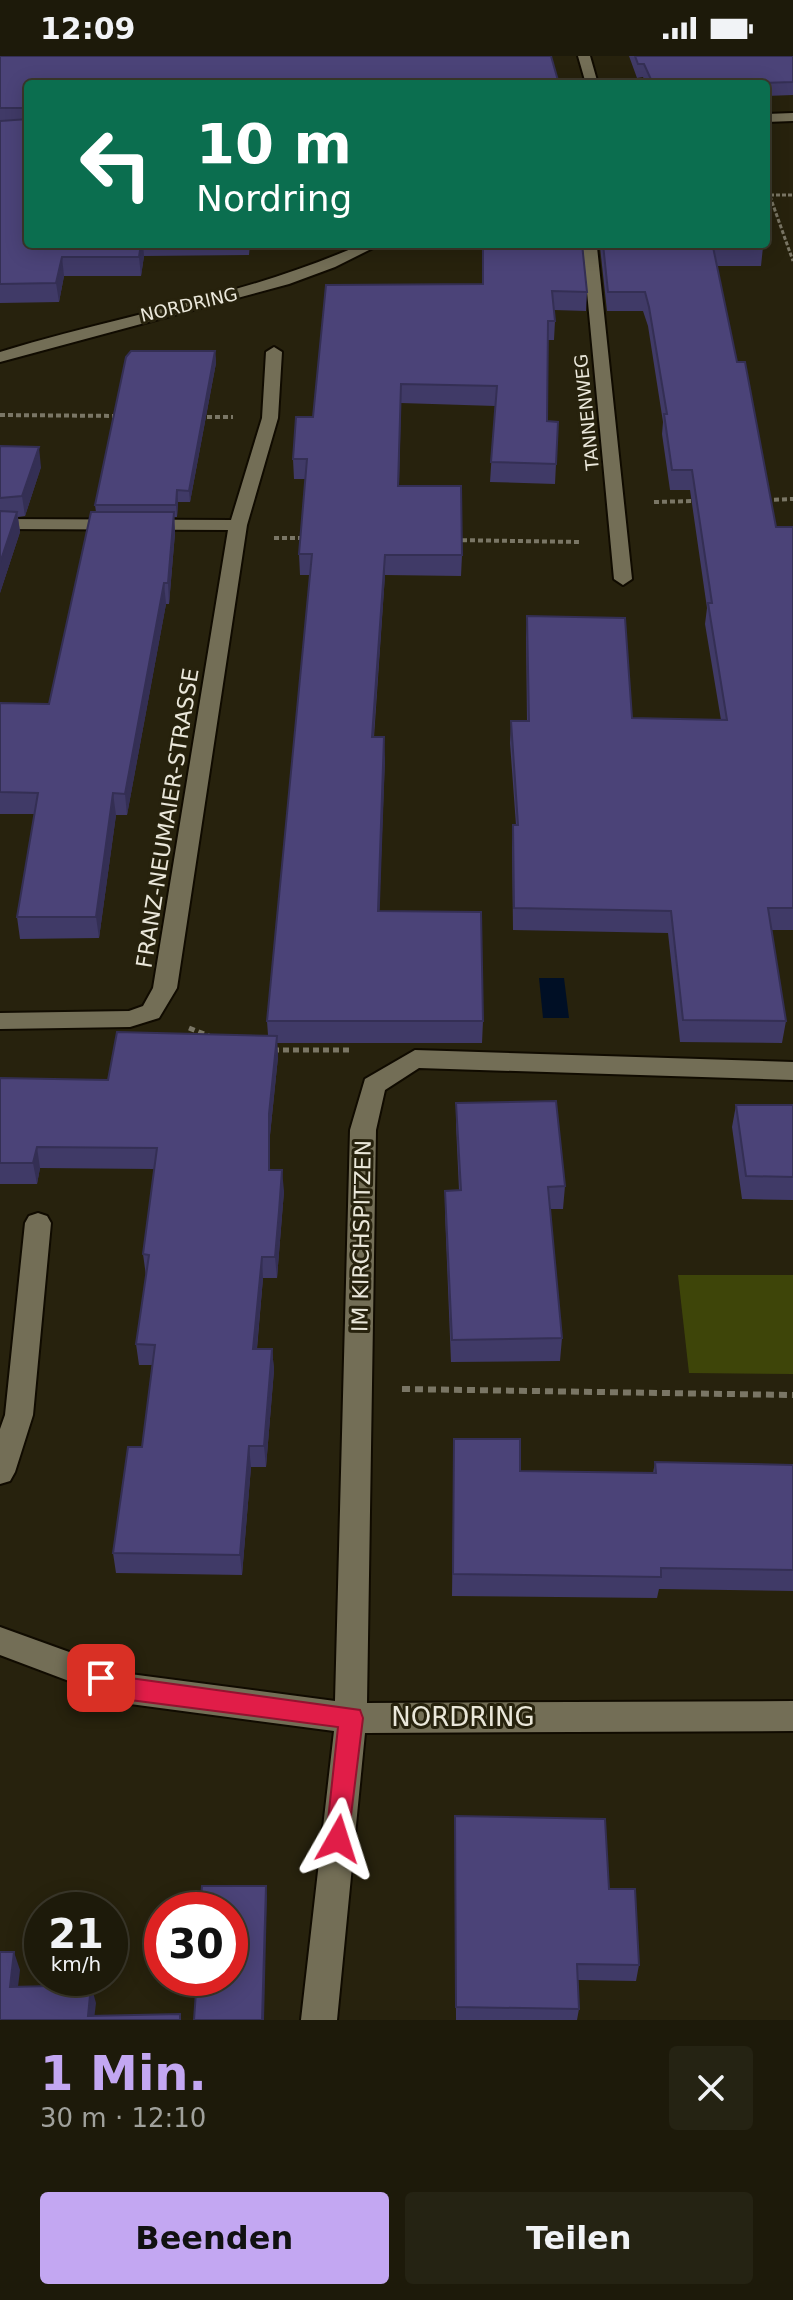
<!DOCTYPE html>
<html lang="de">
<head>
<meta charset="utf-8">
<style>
	body { margin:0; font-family:"DejaVu Sans",sans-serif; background:#252313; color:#f1f3f6; height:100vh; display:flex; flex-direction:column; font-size:30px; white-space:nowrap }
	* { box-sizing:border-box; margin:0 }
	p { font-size:26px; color:#a0a19c }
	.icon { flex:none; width:44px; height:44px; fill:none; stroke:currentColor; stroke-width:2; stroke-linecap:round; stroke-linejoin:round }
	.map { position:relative; height:1964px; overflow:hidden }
	.details { display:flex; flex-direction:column; background:#1d1a0a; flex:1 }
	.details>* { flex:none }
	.guide { position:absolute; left:24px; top:24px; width:746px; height:168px; border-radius:8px; box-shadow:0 4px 20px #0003,0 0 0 2px #3b382b; background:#0b6e4f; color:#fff; overflow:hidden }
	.speed { position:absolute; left:24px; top:1836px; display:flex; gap:16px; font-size:40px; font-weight:700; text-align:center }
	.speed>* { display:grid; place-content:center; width:104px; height:104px; border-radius:50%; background:#1d1a0a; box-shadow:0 4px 20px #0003,0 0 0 2px #3b382b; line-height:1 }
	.speed small { font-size:20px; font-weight:400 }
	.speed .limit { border:12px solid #d22; background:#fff; color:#111 }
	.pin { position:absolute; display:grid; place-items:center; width:68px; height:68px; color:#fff; margin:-34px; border-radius:16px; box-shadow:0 4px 12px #0006 }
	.me { position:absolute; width:88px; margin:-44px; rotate:6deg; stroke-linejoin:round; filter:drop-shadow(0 0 6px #0008) }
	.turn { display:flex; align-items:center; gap:28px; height:168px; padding:0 40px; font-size:36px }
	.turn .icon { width:104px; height:104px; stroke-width:2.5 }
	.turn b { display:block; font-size:56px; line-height:68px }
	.round { display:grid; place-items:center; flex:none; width:84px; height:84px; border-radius:8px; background:#252313 }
	.head { display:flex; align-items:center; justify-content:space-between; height:136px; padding:0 40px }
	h1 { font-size:48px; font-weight:800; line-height:60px; color:#c3a7f2 }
	.button { display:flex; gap:16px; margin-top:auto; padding:16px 40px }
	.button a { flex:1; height:92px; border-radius:8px; background:#c3a7f2; color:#111; font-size:32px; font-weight:800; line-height:92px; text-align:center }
	.button a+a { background:#252313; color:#f1f3f6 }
	.status { display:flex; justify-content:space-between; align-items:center; height:56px; padding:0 40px; background:#1d1a0a; direction:ltr }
	.status svg { height:22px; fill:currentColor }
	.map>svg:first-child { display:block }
	.green { fill:#3e4509 }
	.water { fill:#000f25 }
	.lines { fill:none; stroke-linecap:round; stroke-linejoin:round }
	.lane-casing { stroke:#100b00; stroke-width:4 }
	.street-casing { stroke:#100b00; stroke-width:4 }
	.path-far3 { stroke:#7a7665; stroke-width:3; stroke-dasharray:4 2; stroke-linecap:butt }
	.path-far2 { stroke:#7a7665; stroke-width:4; stroke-dasharray:5 3; stroke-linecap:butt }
	.path-far1 { stroke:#7a7665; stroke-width:5; stroke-dasharray:6 4; stroke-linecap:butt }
	.path { stroke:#7a7665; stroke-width:6; stroke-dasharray:8 5; stroke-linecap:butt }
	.lane { fill:#736e56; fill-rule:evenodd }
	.street { fill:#736e56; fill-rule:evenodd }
	.wall { fill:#403a67 }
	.shaded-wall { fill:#342f54 }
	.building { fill:#4b4378; stroke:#342f54; stroke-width:2 }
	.route { fill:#e11d48; stroke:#92132f; stroke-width:2 }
	.labels { text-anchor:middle; stroke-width:6; stroke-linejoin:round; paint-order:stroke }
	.far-street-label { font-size:18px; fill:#eae7da; stroke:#27220d }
	.street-label { font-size:22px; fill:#eae7da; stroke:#27220d }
	.near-street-label { font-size:26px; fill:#eae7da; stroke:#27220d }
</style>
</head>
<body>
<div class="status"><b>12:09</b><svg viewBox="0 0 49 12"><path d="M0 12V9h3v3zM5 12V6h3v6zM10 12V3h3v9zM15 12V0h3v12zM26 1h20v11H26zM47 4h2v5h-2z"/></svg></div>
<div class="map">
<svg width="793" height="1964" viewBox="0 0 793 1964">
	<rect width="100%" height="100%" fill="#27220d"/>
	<path class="green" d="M678 1219H793V1318L689 1317Z"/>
	<path class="water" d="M539 922H564L569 962H543Z"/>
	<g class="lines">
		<g class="lane-casing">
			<path id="lane" d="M38 1157 47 1160 51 1167 33 1359 15 1416 10 1425 0 1428V1373L5 1359 25 1167 29 1160Z"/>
		</g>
		<g class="street-casing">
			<path id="street" d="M578 0H590L598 28H586Z
				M793 57V65L766 66V58Z
				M362 188H381L335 211 289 228 0 306V296C121 259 246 240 362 188Z
				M578 188 597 191 632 523 623 529 614 523 583 193Z
				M274 291 282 296 278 362 247 469 177 932 159 962 130 971 0 973V957L129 955 143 950 153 932 228 474 0 473V463L231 464 262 362 266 296Z
				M415 994 793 1006V1024L419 1012 385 1034 376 1074 367 1647 793 1645V1675L365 1677 337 1964H301L334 1675 130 1648 0 1599V1571L130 1618 335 1645 350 1074 365 1023Z"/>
		</g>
		<path class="path-far3" d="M766 129 793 205
			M770 139H793"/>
		<path class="path-far2" d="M0 359 121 360
			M199 361H233
			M766 444 793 443
			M654 446 696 445
			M274 482H304
			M454 484 580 486"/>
		<path class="path-far1" d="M189 972 209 980
			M273 994H351"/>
		<path class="path" d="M402 1333 793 1339"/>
		<use href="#lane" class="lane"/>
		<use href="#street" class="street"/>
	</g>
	<path class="wall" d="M0 0 28 28V188H250L249 199 144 200 141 220H64L59 246 0 247Z
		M629 0H793V39L766 40V28H646L643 21 637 22Z
		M482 188H582L587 236 586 255 554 254 555 265 554 284H548L547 365 558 366 555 428 490 426 495 350 401 347 399 430 462 499 461 520 385 519 374 681 385 702 379 855 483 965 482 987H277L278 1001 270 1079V1114L284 1135 277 1222H263L257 1293H272L274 1314 266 1411H251L242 1519 116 1517 113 1497 142 1391 152 1309H139L136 1288 146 1220 143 1198 154 1113 40 1112 37 1128H0V1022L108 1024 268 979 267 965 310 519H300L299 498 306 423H294L293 403 313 361 483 228Z
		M590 188H762L763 191 761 210H717L737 306 776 471H793V874H771L786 965 782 987 680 986 668 877 513 874 512 791 513 769H516L510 687 511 665H527L526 581 527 560 632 662 721 664 705 568 707 552 690 434H670L662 378 663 366 648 270 643 255H607L600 191Z
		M215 295 216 307 190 446H178L177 461H174L175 477 169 548H166L127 759H116L99 882 20 883 17 861 35 758H0V647L49 648 96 456 95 449Z
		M0 390 41 411 25 460 18 461 20 476 0 537Z
		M456 1047 565 1130 563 1153H550L562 1282 560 1305 451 1306 445 1158V1135L459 1134 456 1069Z
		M736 1049H793V1144L742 1143 732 1071Z
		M454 1383 520 1415 653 1417 655 1406 793 1409V1535L659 1533 657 1542 452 1540Z
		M455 1760 609 1833 639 1909 636 1925 578 1924 579 1953 577 1964H456Z"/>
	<path class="shaded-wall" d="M141 188H143L144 200 141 220 139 201Z
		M62 201 64 220 59 246 56 227Z
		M215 295 216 307 190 446 189 435Z
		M39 391 41 411 25 460 22 440Z
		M177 434 178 446 177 461 176 449Z
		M17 456 20 476 0 537V507Z
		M174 456 175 477 169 548 168 527Z
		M385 499V519L372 702V681Z
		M164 527 166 548 127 759 125 738Z
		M384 681 385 702 379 876 378 855Z
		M113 737 116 759 99 882 96 861Z
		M277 980 278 1001 270 1079V1135L269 1114V1058Z
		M37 1091 40 1112 37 1128 33 1107Z
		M282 1114 284 1135 277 1222 275 1201Z
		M262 1201 263 1222 255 1313 253 1293Z
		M272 1293 274 1314 266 1411 264 1390Z
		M249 1390 251 1411 242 1519 240 1499Z
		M266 1830 267 1840 264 1964H262Z
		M14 1896 20 1914 16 1948 10 1931Z
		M91 1929 96 1947 94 1964 88 1960Z"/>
	<path class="building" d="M0 0H551L559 28H28V59L26 52H0Z
		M635 0H793V26L728 28H653L644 8H638Z
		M28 63V188H141L139 201H62L56 227 0 228V65Z
		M483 188H582L587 236 552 235 555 265H548L547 365 558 366 556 408 491 406 497 330 401 328 398 430H461L462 499H385L372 681H384L378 855 481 856 483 965H267L312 498H299L307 403H293L296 361H313L326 229 483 228Z
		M603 188H762L763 191H713L737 306H745L776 471H793V852H768L786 965 683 964 671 855 514 852 513 769H518L511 665H529L527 560 625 562 632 662 727 664 708 547H712L692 414H672L664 358H667L649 251 645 236H608Z
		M131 295H215L189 435 177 434 176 449H95L126 301Z
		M0 390 39 391 22 440 0 442Z
		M0 455 17 456 0 507Z
		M91 456H174L168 527H164L125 738 113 737 96 861H17L38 737 0 736V647L49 648Z
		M117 976 277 980 269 1058V1114H282L279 1155 275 1201H262L253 1293H272L264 1390H249L240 1499 113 1497 128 1391H142L155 1289 136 1288 149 1199 143 1198 157 1092 37 1091 33 1107H0V1022L108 1024Z
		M556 1045 565 1130 548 1131 562 1282 452 1284 445 1135 461 1134 456 1047Z
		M736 1049H793V1121L746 1120Z
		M454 1383H520V1415L656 1417 655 1406 793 1409V1514L661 1512V1521L453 1518Z
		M455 1760 605 1763 609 1833H635L639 1909 577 1908 579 1953 456 1951Z
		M202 1830H266L262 1964H194L197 1922H230V1854H200Z
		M0 1896H14L10 1931 91 1929 88 1960 180 1958V1964H0Z"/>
	<path class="route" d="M101 1611 130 1622 360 1654 363 1662 347 1792 338 1795 329 1792 326 1783 338 1671 130 1644 92 1630 89 1622 92 1614Z"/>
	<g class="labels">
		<g class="far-street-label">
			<text transform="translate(189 249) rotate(-13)" y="6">NORDRING</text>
			<text transform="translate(587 356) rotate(-96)" y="6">TANNENWEG</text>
		</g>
		<g class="street-label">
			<text transform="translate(167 762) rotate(-81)" y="8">FRANZ-NEUMAIER-STRASSE</text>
			<text transform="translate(361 1180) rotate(-89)" y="8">IM KIRCHSPITZEN</text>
		</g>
		<g class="near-street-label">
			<text x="463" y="1670">NORDRING</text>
		</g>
	</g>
</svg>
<div class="speed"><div>21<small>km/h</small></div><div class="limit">30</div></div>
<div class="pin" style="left:101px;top:1622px;background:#d93025"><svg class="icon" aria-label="arrive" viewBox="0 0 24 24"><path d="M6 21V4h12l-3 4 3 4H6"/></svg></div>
<svg class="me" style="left:338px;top:1783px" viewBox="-20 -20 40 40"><path d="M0-17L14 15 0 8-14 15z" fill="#e11d48" stroke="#fff" stroke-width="4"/></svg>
<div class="guide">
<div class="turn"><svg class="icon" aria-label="left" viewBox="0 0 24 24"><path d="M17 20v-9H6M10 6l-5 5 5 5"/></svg><div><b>10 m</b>Nordring</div></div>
</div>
</div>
<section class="details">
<div class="head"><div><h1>1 Min.</h1><p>30 m · 12:10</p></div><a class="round"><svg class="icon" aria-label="close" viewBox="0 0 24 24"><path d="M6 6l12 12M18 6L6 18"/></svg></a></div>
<div class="button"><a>Beenden</a><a>Teilen</a></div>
</section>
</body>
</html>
